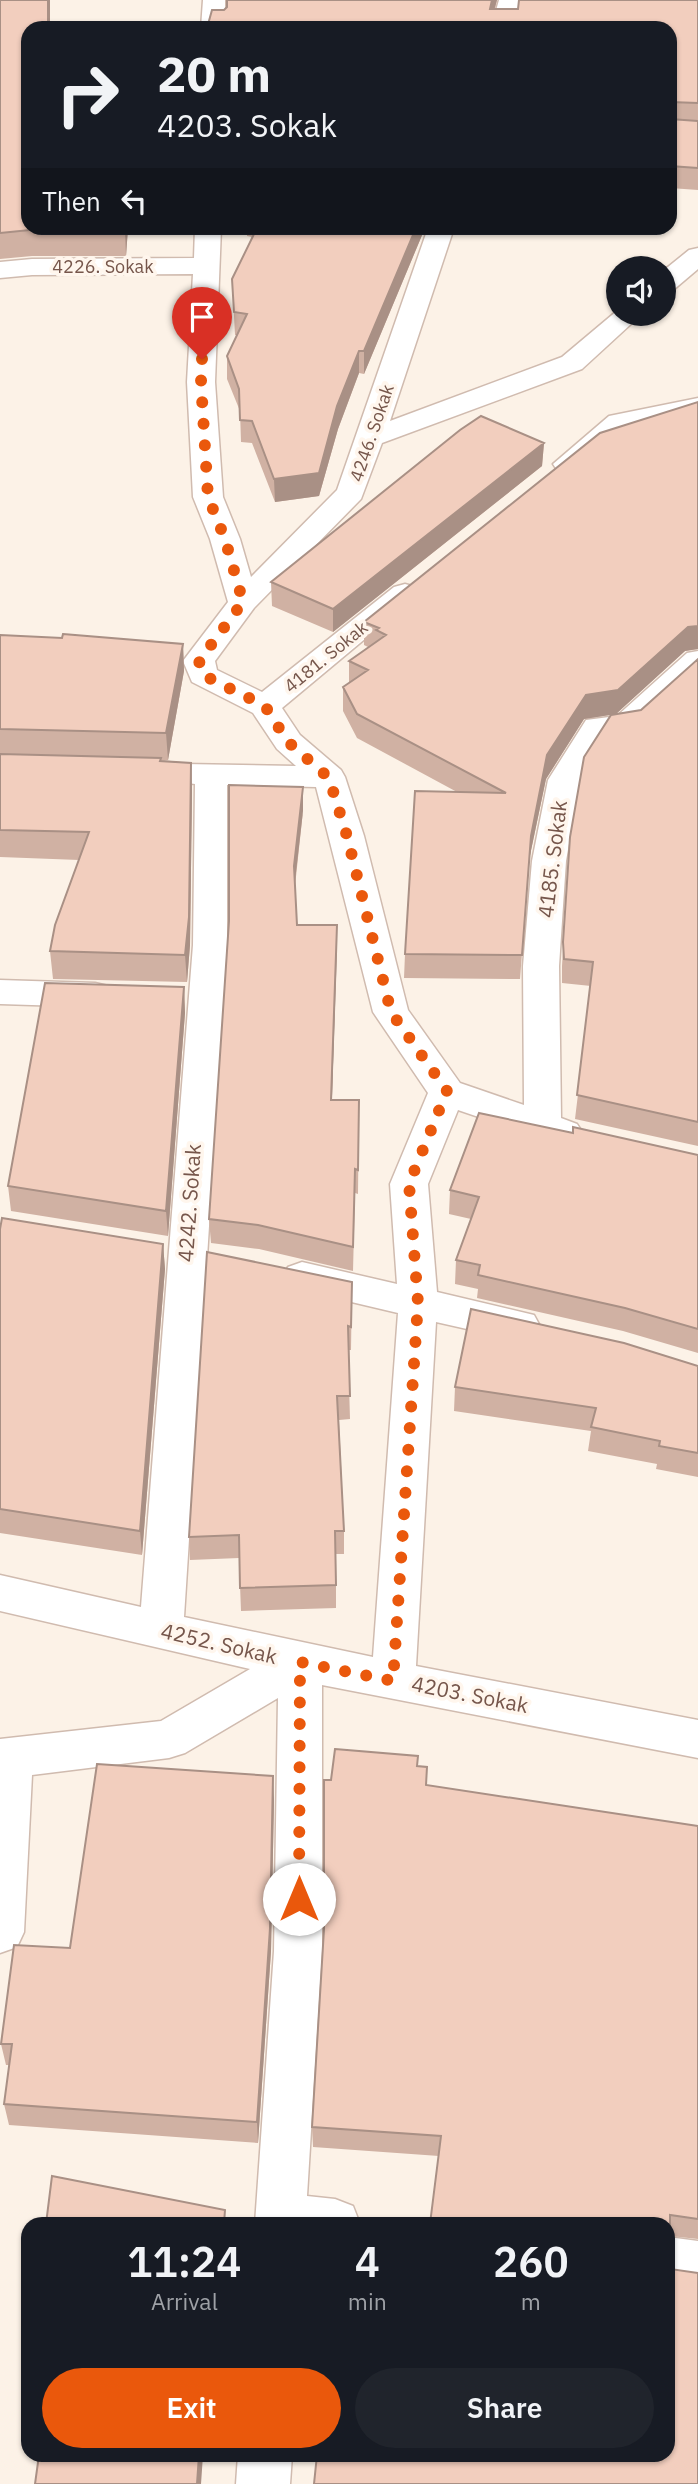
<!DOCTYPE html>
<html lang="en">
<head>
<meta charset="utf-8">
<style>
	body { margin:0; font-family:"IBM Plex Sans",sans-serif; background:#20242c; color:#f1f3f6; height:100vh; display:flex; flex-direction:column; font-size:26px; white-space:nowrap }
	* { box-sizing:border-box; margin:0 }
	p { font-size:23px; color:#9ea1a6 }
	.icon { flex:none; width:38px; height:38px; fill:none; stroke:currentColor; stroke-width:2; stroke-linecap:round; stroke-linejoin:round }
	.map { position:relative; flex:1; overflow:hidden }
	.details { position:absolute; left:21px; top:2217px; width:654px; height:245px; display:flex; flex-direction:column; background:#171b24; border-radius:21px; box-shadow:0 2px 5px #0004 }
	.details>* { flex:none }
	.hud { position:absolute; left:21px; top:21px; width:656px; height:214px; border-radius:21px; box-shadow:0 2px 5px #0004; background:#171b24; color:#f1f3f6; overflow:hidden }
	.buttons { position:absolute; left:606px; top:256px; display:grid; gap:14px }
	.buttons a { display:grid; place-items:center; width:70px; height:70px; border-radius:50%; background:#171b24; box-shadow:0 2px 5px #0004; font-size:35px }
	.pin { position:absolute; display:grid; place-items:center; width:60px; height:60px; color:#fff; margin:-72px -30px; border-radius:50% 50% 50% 0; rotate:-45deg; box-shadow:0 0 7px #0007 }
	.pin .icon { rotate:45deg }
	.me { position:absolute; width:77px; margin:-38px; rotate:0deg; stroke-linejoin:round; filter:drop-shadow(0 0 5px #0008) }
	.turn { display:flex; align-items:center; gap:24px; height:147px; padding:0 21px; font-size:32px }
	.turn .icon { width:91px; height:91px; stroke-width:2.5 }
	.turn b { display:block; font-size:49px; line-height:60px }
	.then { display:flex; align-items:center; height:66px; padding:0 21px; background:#0003; gap:14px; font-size:26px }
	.eta { display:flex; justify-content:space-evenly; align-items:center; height:119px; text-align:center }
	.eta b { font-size:42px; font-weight:600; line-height:49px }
	.button { display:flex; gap:14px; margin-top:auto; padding:14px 21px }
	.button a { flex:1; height:80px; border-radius:42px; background:#ea580c; color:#fff; font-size:28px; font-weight:600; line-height:80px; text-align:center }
	.button a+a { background:#20242c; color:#f1f3f6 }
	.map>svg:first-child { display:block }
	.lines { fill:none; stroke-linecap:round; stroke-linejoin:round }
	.minor-casing { stroke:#d0bbaf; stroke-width:3 }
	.minor { fill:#fff; fill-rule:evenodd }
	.wall { fill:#d0b1a3 }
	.shaded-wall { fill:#a99085 }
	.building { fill:#f2cebe; stroke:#a99085; stroke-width:2 }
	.route { stroke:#ea580c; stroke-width:12; stroke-dasharray:0 21.6 }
	.labels { text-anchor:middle; stroke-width:7; stroke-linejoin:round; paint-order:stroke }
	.far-street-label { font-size:18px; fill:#76564b; stroke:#fff6ed }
	.street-label { font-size:21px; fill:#76564b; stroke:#fff6ed }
</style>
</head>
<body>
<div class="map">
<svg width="698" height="2484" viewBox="0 0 698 2484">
	<rect width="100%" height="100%" fill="#fcf2e7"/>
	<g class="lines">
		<g class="minor-casing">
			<path id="minor" d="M203 0H225V28H201Z
				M499 0H521L515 28H491Z
				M195 228H221L215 382 223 497 240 539 251 577 337 490 428 228H454L390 421 562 357 618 310V313H643L582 369 382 443 361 499 254 608 215 661 217 670 262 692 394 587 405 584 416 587 420 593 282 708 300 735 341 770 345 777 364 836 408 1010 460 1083 524 1105 523 966 532 861 548 780 586 720 617 716 687 653 698 651V677L637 732 607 736 580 780 566 861 559 966 561 1118 577 1124 583 1133 577 1142 564 1146 458 1110 428 1184 437 1292 534 1315 540 1326 534 1337 520 1341 436 1322 416 1666 698 1720V1758L322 1685V1951L307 2196 335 2199 353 2206 360 2224H255L274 1951 278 1698 185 1753 169 1758 32 1775 24 1932 17 1947 0 1953V1739L161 1721 250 1669 0 1611V1575L141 1607 193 945 195 784 172 781 168 774 172 767 184 764 296 766 277 749 253 713 192 682 183 661 228 602 210 539 193 497 187 382 193 274 32 275 0 278V262L32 259 194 258ZM227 785 316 787 373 1012 428 1093 390 1184 397 1284 302 1262 288 1267 283 1277 288 1287 398 1313 373 1657 184 1617 227 945Z
				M698 248V269L672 291 663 293V271L689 250Z
				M698 398V414L628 429 577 470 567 473 557 470 553 464 609 416Z
				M0 980 95 983 108 986 113 995 108 1004 95 1007 0 1004Z
				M668 2237 698 2241V2291L668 2287Z
				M238 2455H292L290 2484H236Z"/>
		</g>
		<use href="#minor" class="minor"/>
	</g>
	<path class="wall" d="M0 0H50V28L28 228H128L126 256H32L0 259Z
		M227 0H497L495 9H518L698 0V190L670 188V28L224 10 227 7Z
		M247 228H425L364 374 359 373 338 429 319 496 275 502 252 443 241 442 240 411 227 379V356L237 335H235L232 279 252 237 247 236Z
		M698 402V649L685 651 616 714 584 719 546 779 529 860 520 979 404 978 405 954 457 792 357 738 343 711V687L349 683V661L368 647 364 645V622Z
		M544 443 542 466 333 632 272 606 271 582Z
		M0 635 183 644 184 671 168 760H161L191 763 192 791 190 945 187 982 53 979 50 951 79 860 0 857Z
		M698 659V1146L575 1119 591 986 562 983V966L570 837 641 710Z
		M303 811 295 886 297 925H337L332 1100H359L358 1194 355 1193 353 1271 259 1249 211 1243 209 1219Z
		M184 987 185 1013 168 1236 11 1211 8 1186Z
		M573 1133 698 1155V1353L623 1331 477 1298 478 1289 455 1284 456 1260 471 1219 449 1214 450 1190Z
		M0 1229 163 1244 165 1269 142 1555 0 1533Z
		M352 1282 351 1350H348L350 1419 339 1420 344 1531V1554H336V1608L241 1611 239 1558 190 1560 189 1537Z
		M698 1366V1477L656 1469 657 1464 588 1451 591 1431 454 1411 455 1387Z
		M417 1766 426 1785 698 1826V2239L670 2236 668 2455 439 2156 313 2147 312 2127 324 1929 331 1780Z
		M274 1799 271 1951 258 2143 9 2125 4 2104 9 2065H6L1 2044 70 1948Z"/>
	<path class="shaded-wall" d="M48 0H50V28H48Z
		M492 0H497L489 28 490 9Z
		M125 228H128L126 256 125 230Z
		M416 228H425L364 374V351Z
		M359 351V373L338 429 319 496 275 502 274 479 337 406Z
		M544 443 542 466 333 632V609Z
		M698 626V649L685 651 616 714 584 719 546 779 529 860 520 979 531 836 547 755 586 695 688 627Z
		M183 644 184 671 168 760 166 733Z
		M191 763 192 791 190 945 187 982 185 955Z
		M303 787V811L294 890V866Z
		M337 925V949L331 1125V1100Z
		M184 987 185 1013 168 1236 166 1211Z
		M163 1244 165 1269 142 1555 140 1531Z
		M273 1776 274 1799 271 1951 258 2143 257 2122Z
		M199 2455H203L201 2484H197Z"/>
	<path class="building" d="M0 0H48V28H28V228H125V230H30L0 233Z
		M227 0H492L490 9H518L519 0H698V103L670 102V28H207L212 10H224L227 7Z
		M670 119 698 121V168L670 166Z
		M257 228H416L364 351H359L337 406 319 473 274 479 252 421 240 420 239 389 227 356 247 314 234 312 232 279Z
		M698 402V626L688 627 618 690 586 695 547 755 531 836 522 955 405 954 415 791 506 793 357 714 343 687 368 670 349 661 386 635 376 630 379 628 364 622 600 433Z
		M481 416 544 443 333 609 271 582 460 430Z
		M63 634 183 644 166 733 0 729V635L62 638Z
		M698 659V1122L577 1095 593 962 564 959 563 942 570 837 584 757 611 715 641 710Z
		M0 754 161 758 160 761 191 763 189 917 185 955 50 951 55 925 89 832 0 830Z
		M229 785 303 787 294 866 297 925H337L331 1100H359L358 1170 355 1169 353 1247 258 1225 209 1219 229 921Z
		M45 983 184 987 166 1211 8 1186Z
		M479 1113 573 1133V1127L698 1155V1329L625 1308 478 1275 480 1265 456 1260 479 1197 450 1190Z
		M2 1218 163 1244 140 1531 0 1509V1229Z
		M207 1252 352 1282 351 1327 348 1326 350 1396H337L344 1531H335L336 1585 240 1588 239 1535 189 1537Z
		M471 1309 624 1343 698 1366V1453L659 1446 660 1441 591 1427 596 1408 455 1387Z
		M335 1749 418 1756 417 1766 427 1767 426 1785 698 1826V2219L670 2215V2269L698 2273V2484H314L317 2455H668V2224H430L441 2136 312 2127 324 1929V1780H331Z
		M97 1764 273 1776 270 1928 257 2122 4 2104 12 2044H1L14 1945 70 1948Z
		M52 2176 225 2210 224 2224H46Z
		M39 2455H199L197 2484H35Z"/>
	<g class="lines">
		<path class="route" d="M202 359 201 382 208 497 225 539 243 602 199 661 203 675 265 706 288 742 329 778 347 836 391 1012 447 1091 409 1184 418 1303 393 1681 300 1662 299 1899"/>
	</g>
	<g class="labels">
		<g class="far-street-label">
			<text x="103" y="273">4226. Sokak</text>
			<text transform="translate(372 433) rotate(-71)" y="6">4246. Sokak</text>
			<text transform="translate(326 657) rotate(-39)" y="6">4181. Sokak</text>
		</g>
		<g class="street-label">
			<text transform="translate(553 859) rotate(-83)" y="7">4185. Sokak</text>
			<text transform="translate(190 1203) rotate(-86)" y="7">4242. Sokak</text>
			<text transform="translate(219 1644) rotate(13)" y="7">4252. Sokak</text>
			<text transform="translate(470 1695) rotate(11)" y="7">4203. Sokak</text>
		</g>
	</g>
</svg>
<div class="buttons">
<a><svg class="icon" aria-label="sound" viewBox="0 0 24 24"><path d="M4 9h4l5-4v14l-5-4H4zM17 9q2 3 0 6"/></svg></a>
</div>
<div class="pin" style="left:202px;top:359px;background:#d93025"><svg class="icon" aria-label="arrive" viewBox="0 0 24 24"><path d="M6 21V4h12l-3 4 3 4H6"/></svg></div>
<svg class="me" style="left:299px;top:1899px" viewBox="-20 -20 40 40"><circle r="19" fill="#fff"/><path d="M0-13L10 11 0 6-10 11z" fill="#ea580c"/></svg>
<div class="hud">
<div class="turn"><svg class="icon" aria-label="right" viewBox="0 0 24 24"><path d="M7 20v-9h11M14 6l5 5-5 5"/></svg><div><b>20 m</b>4203. Sokak</div></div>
<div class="then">Then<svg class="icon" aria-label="left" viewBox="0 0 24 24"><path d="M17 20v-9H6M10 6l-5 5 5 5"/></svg></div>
</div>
<section class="details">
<div class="eta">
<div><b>11:24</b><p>Arrival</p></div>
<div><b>4</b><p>min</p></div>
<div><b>260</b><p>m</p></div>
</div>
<div class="button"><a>Exit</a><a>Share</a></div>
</section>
</div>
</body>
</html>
